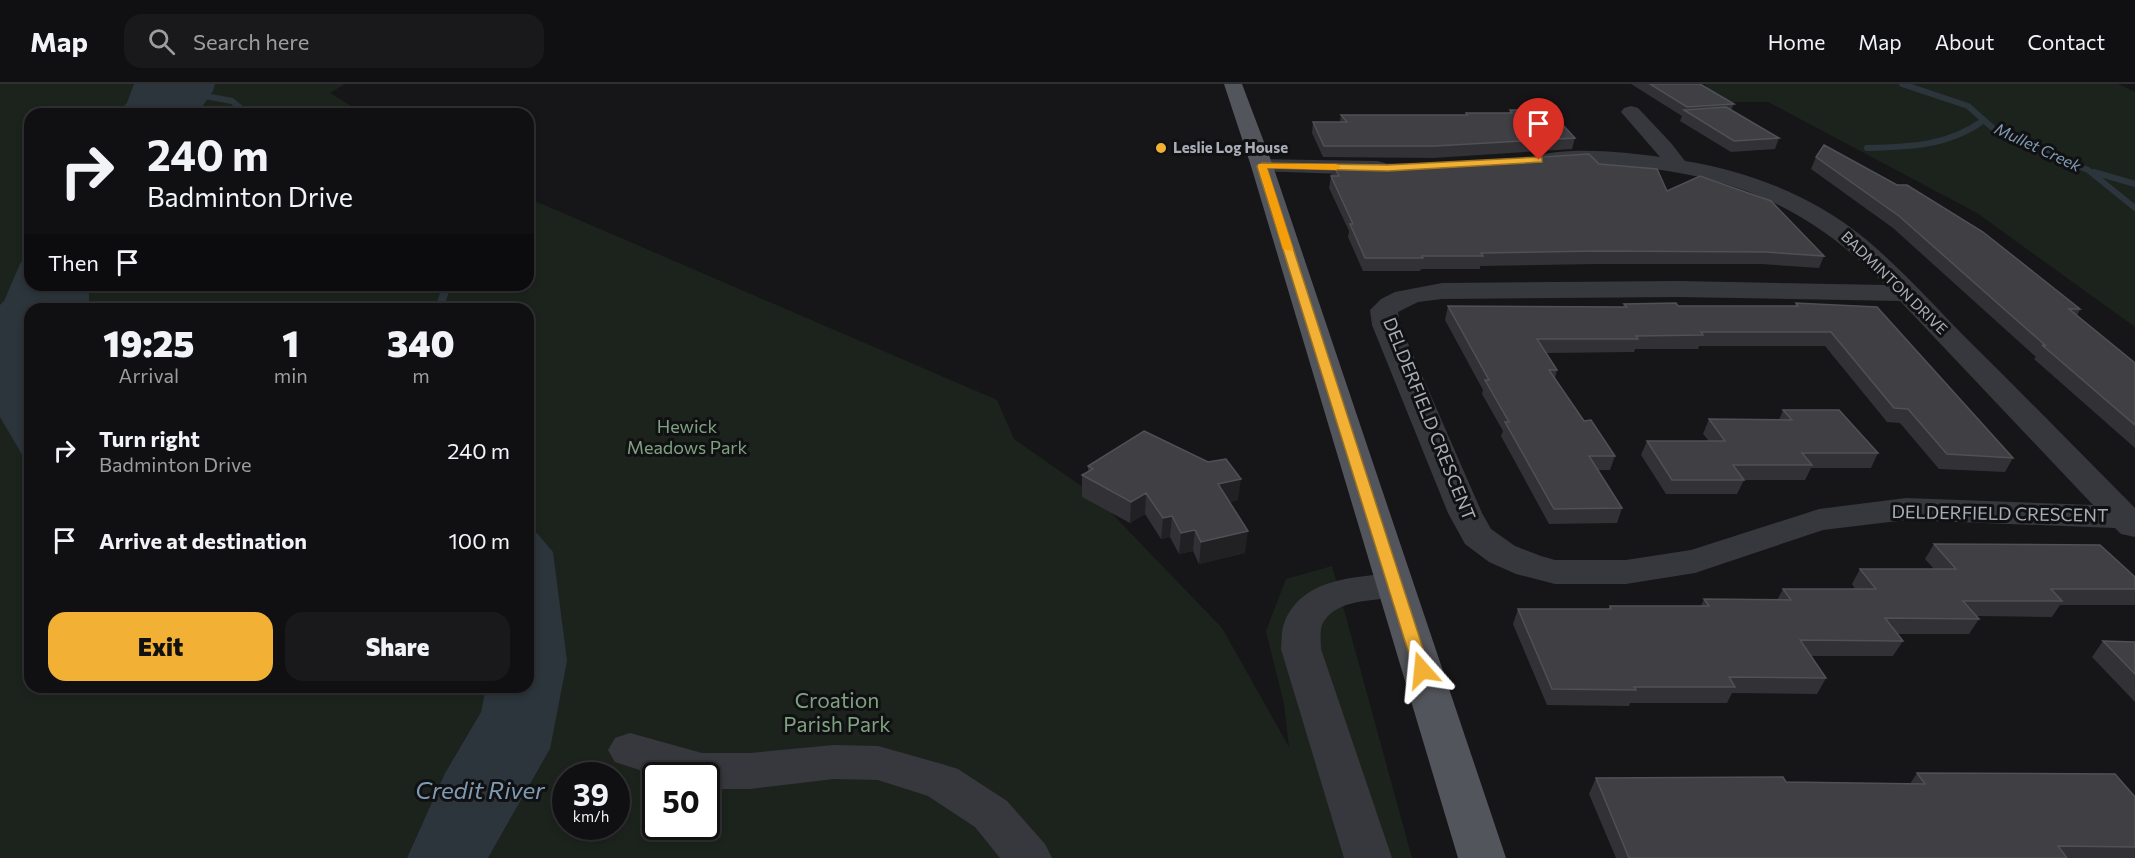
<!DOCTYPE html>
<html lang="en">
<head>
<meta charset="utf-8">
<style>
	body { margin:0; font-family:Commissioner,sans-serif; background:#19191b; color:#f1f3f6; height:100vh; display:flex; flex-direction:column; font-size:22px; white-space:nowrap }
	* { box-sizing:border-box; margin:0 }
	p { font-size:20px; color:#9c9d9f }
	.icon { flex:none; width:33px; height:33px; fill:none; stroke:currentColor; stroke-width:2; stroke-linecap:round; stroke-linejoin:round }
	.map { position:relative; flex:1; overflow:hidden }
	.drawer { position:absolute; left:24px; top:219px; width:510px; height:390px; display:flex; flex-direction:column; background:#101012; border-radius:18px; box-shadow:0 3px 9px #0003,0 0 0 2px #303032 }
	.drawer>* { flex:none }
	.top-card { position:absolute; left:24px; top:24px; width:510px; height:183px; border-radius:18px; box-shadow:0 3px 9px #0003,0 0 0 2px #303032; background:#101012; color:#f1f3f6; overflow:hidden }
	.speed { position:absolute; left:552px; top:678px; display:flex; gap:12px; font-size:30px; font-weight:700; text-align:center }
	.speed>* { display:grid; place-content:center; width:78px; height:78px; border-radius:50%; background:#101012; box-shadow:0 3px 9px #0003,0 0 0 2px #303032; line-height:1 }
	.speed small { font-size:15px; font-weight:400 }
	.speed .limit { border:3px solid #111; border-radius:9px; background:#fff; color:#111 }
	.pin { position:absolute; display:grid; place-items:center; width:51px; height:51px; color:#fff; margin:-62px -26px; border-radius:50% 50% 50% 0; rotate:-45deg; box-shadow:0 0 6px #0007 }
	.pin .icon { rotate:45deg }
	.me { position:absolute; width:66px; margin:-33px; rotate:342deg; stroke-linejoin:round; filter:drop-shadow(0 0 4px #0008) }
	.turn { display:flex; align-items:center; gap:21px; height:126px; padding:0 24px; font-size:27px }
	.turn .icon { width:78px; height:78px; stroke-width:2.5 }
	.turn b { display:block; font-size:42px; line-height:51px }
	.then { display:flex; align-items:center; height:57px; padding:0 24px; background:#0003; gap:12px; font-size:22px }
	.eta { display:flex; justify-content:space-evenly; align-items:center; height:102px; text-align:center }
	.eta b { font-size:36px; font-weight:800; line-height:42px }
	.primary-button { display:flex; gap:12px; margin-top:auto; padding:12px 24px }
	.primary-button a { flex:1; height:69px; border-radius:18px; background:#f2b134; color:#111; font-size:24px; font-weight:800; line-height:69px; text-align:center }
	.primary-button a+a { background:#19191b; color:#f1f3f6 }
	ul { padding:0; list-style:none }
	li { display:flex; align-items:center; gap:18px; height:90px; padding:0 24px }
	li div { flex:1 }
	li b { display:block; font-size:22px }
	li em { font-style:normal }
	header { display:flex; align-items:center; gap:36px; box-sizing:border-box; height:84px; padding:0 30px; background:#101012; border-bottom:2px solid #303032 }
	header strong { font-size:28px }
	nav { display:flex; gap:33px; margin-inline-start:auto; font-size:21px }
	.search { width:420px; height:54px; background:#19191b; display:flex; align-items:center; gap:15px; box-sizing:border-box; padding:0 21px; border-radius:18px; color:#9c9d9f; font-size:22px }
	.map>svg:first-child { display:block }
	.green { fill:#1c231d; fill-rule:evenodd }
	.water { fill:#2c353c }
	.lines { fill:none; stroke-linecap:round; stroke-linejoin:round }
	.stream-far1 { stroke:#2c353c; stroke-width:6 }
	.stream { stroke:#2c353c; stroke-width:8 }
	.minor { fill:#37383d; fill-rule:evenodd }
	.major { fill:#53555c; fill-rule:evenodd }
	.wall { fill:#323236 }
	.shaded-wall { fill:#212124 }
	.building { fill:#3f3f44; stroke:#4f5156; stroke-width:1.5 }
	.route { fill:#f2b134; stroke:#9d7322; stroke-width:1.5 }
	.slow { fill:#f59e0b }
	.poi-dot { fill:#f2b134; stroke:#111113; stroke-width:2 }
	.labels { text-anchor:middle; stroke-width:6; stroke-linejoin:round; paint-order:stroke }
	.far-poi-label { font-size:15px; font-weight:bold; fill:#a8adb8; stroke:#111113; text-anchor:start }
	.far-street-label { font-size:15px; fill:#a8adb8; stroke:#111113 }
	.far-water-label { font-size:16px; font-style:italic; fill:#7f9bb3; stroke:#111113 }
	.street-label { font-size:18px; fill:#a8adb8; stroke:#111113 }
	.park-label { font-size:18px; fill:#7fa381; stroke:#111113 }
	.near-park-label { font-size:21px; fill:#7fa381; stroke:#111113 }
	.near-water-label { font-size:24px; font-style:italic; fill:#7f9bb3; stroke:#111113 }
</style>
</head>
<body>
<header>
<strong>Map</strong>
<div class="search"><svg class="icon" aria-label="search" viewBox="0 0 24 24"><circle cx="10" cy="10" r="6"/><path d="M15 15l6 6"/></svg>Search here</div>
<nav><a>Home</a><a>Map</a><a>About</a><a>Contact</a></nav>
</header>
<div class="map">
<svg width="2135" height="774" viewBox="0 0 2135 774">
	<rect width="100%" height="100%" fill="#161618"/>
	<path class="green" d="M0 0H345L330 9 364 30H30V201H528V114L997 316 1014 355 1094 411 1222 544 1289 663 1284 620 1266 547 1286 495 1332 482 1412 774H488L550 665 528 564V225H30V603H486L481 628 445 689 407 774H0ZM566 692H616V742H566ZM656 692H706V742H656Z
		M1705 0H2118L2135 8V243L1977 129 1768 18H1714Z"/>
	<path class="water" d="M134 0H215L213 7 197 30H116L127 19Z
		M30 167V201H89V225H30V384L0 333V221L4 217 20 180Z
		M528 439 553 468 567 577 550 665 488 774H407L445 689 481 628 486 603H528Z"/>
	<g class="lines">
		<path class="stream-far1" d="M1902 0 1968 22 1995 46 2088 86 2135 124
			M200 11 232 17 248 30
			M1867 64C1909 63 1949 62 1984 36
			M2094 88 2135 100"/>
		<path class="stream" d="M439 225 447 201"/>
		<path class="minor" d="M1631 22 1638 24 1671 59 1685 77C1748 87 1813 112 1863 153 1902 185 1935 223 1971 259 2026 313 2080 369 2135 424V453L2121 450 2115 444 1906 436 1823 446 1695 489 1626 500H1555L1516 490 1489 478 1465 460 1448 429 1372 241 1370 226 1381 215 1395 208 1442 199 1678 197 1885 201C1788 100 1684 77 1548 82L1540 81 1537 76 1540 71C1574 63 1626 68 1660 73L1621 28 1624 24ZM1678 213 1900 217 2093 421 1906 414 1819 425 1691 466 1626 476H1555L1541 472 1515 462 1491 445 1482 429 1400 241 1398 228 1418 218 1442 215Z
			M1262 75 1377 77 1385 79 1388 84 1385 89 1377 91 1254 87 1251 82 1254 77Z
			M1395 489 1408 493 1414 502 1408 511C1383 518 1340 512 1324 537 1319 544 1321 557 1321 565L1392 774H1344L1281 565C1282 556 1281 545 1285 537 1303 494 1355 493 1395 489Z
			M630 649 702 669H750L834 661 878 662 942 680 958 685 1007 717 1045 760 1052 774H1000L975 743 928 712 878 696 834 695 750 705H706V692H658L615 678 608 666 615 654Z"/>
		<path class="major" d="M1224 0H1242L1273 82 1506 774H1458L1251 82Z"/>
	</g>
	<path class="wall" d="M1631 0H1700L1734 20 1731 26 1779 54 1775 65 1731 68 1680 37 1682 32Z
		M1510 26 1575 54 1572 65 1433 74 1323 73 1312 49 1313 38H1340L1341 31H1466V29H1509Z
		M1816 73 2080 225 2077 232 2135 279V364L2034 275 2036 273 1893 144 1811 85Z
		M1599 80 1667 107 1824 172 1819 184 1761 180H1596L1480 182V185H1421L1420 187H1363L1348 153 1349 147 1329 104 1333 81Z
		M1796 219 2013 374 2005 388 1939 385 1900 339 1887 338 1825 262H1699L1698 265H1635L1634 268 1546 269 1557 286 1555 294 1584 337 1615 372 1610 386H1598L1622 424 1617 439 1549 440 1501 352 1503 347 1482 310 1483 306 1445 236 1448 222 1623 223 1624 220 1678 222H1795Z
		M1783 326 1878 369 1871 384H1811L1805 396H1744L1737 410H1666L1641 371 1647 357H1709L1703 350 1709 335 1779 336Z
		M1088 382 1238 416 1229 418 1245 469 1199 480 1193 467 1179 470 1170 453 1161 455 1145 430 1130 439 1082 413V391L1088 388Z
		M1934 460 2135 493V521H2060L2052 533 1977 532 1979 535 1969 550H1897L1903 557 1893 572H1811L1826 594 1817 610 1732 609 1727 619H1630L1629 622 1547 621 1513 540 1518 525H1608L1610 522H1701L1704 515 1777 516 1783 505H1855L1852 500 1860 485H1934L1925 475Z
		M2103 557 2135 558V618L2092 573Z
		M1917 689 2135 713V774H1616L1589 710 1596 694 1910 700Z"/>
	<path class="shaded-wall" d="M1241 395 1238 416 1216 421 1218 400Z
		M1146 409 1145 430 1130 439 1131 418Z
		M1172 432 1170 453 1161 455 1163 434Z
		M1195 446 1193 467 1179 470 1181 449Z
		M1248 447 1245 469 1199 480 1201 458Z"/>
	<path class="building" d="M1650 0H1700L1734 20 1687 23Z
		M1726 23 1779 54 1734 57 1684 26Z
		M1510 26H1549L1575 54 1435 62H1324L1313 38H1347L1341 31H1467L1466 29H1512Z
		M1824 61 1897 101H1907L1983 148 2080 225H2069L2135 279V341L2042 261 2046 262 1899 132 1816 73Z
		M1589 70 1599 80 1657 85 1667 107 1700 92 1771 117 1824 172 1765 168 1600 167 1481 169 1483 172H1422L1423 174H1365L1350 140H1353L1331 92H1339L1333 81 1437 80Z
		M1676 219 1678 222H1798L1796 219 1877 223 2013 374 1947 370 1908 325 1894 324 1831 248H1701L1703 251 1636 252 1638 255H1537L1557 286H1549L1584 337 1591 336 1615 372H1589L1622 424 1554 425 1505 338H1509L1485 296H1489L1448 222 1627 223 1624 220Z
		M1783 326H1839L1878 369H1802L1812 381H1733L1744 396H1672L1647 357H1725L1709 335 1792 336Z
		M1144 347 1208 378 1226 375 1241 395 1218 400 1248 447 1201 458 1195 446 1181 449 1172 432 1163 434 1146 409 1131 418 1082 391 1093 385 1088 382Z
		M1934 460 2100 461 2135 493V505H2051L2062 517H1963L1979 535 1885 534 1903 557 1800 556 1826 594 1729 593 1735 603H1634L1636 606 1552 605 1518 525H1611L1610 522H1709L1704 515 1791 516 1783 505H1876L1860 485H1956Z
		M2103 557 2135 558V590Z
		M1917 689 2115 690 2135 713V763L2058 762 2067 774H1629L1596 694 1783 693 1786 698 1925 700Z"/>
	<path class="route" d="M1539 73 1542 74V78L1388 87 1267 84 1430 586 1428 591H1416L1414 586 1257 82 1262 79 1388 81Z"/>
	<path class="slow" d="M1258 80H1336L1341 83 1336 86 1267 84 1293 165 1292 167 1283 165Z"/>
	<circle class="poi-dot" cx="1161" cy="64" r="6"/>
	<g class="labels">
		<g class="far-poi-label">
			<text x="1173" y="69">Leslie Log House</text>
		</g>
		<g class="far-street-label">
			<text transform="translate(1894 199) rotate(44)" y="5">BADMINTON DRIVE</text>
		</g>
		<g class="far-water-label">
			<text transform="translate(2038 63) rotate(25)" y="6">Mullet Creek</text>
		</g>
		<g class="street-label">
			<text transform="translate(1429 335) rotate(68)" y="6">DELDERFIELD CRESCENT</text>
			<text transform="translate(2000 430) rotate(1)" y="6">DELDERFIELD CRESCENT</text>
		</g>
		<g class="park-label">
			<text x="687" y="349">Hewick<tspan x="687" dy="21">Meadows Park</tspan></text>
		</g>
		<g class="near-park-label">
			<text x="837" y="624">Croation<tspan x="837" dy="24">Parish Park</tspan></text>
		</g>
		<g class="near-water-label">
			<text x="480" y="715">Credit River</text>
		</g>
	</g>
</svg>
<div class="speed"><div>39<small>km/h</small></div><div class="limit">50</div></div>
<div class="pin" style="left:1539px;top:76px;background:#d93025"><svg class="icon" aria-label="arrive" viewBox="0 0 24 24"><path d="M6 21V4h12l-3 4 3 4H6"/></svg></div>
<svg class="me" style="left:1422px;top:586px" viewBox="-20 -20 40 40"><path d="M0-17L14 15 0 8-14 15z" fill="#f2b134" stroke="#fff" stroke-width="4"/></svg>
<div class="top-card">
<div class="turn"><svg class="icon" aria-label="right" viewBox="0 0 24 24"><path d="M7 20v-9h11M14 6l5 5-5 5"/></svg><div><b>240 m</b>Badminton Drive</div></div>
<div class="then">Then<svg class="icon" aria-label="arrive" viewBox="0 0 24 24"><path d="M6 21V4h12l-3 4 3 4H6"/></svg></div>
</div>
<section class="drawer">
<div class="eta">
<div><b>19:25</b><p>Arrival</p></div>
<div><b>1</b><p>min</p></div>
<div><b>340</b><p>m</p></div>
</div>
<ul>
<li><svg class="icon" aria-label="right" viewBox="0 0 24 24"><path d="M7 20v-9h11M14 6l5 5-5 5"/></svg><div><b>Turn right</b><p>Badminton Drive</p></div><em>240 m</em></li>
<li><svg class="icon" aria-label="arrive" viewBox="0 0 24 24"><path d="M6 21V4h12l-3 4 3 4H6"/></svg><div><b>Arrive at destination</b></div><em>100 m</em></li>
</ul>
<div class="primary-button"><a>Exit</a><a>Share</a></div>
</section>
</div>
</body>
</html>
